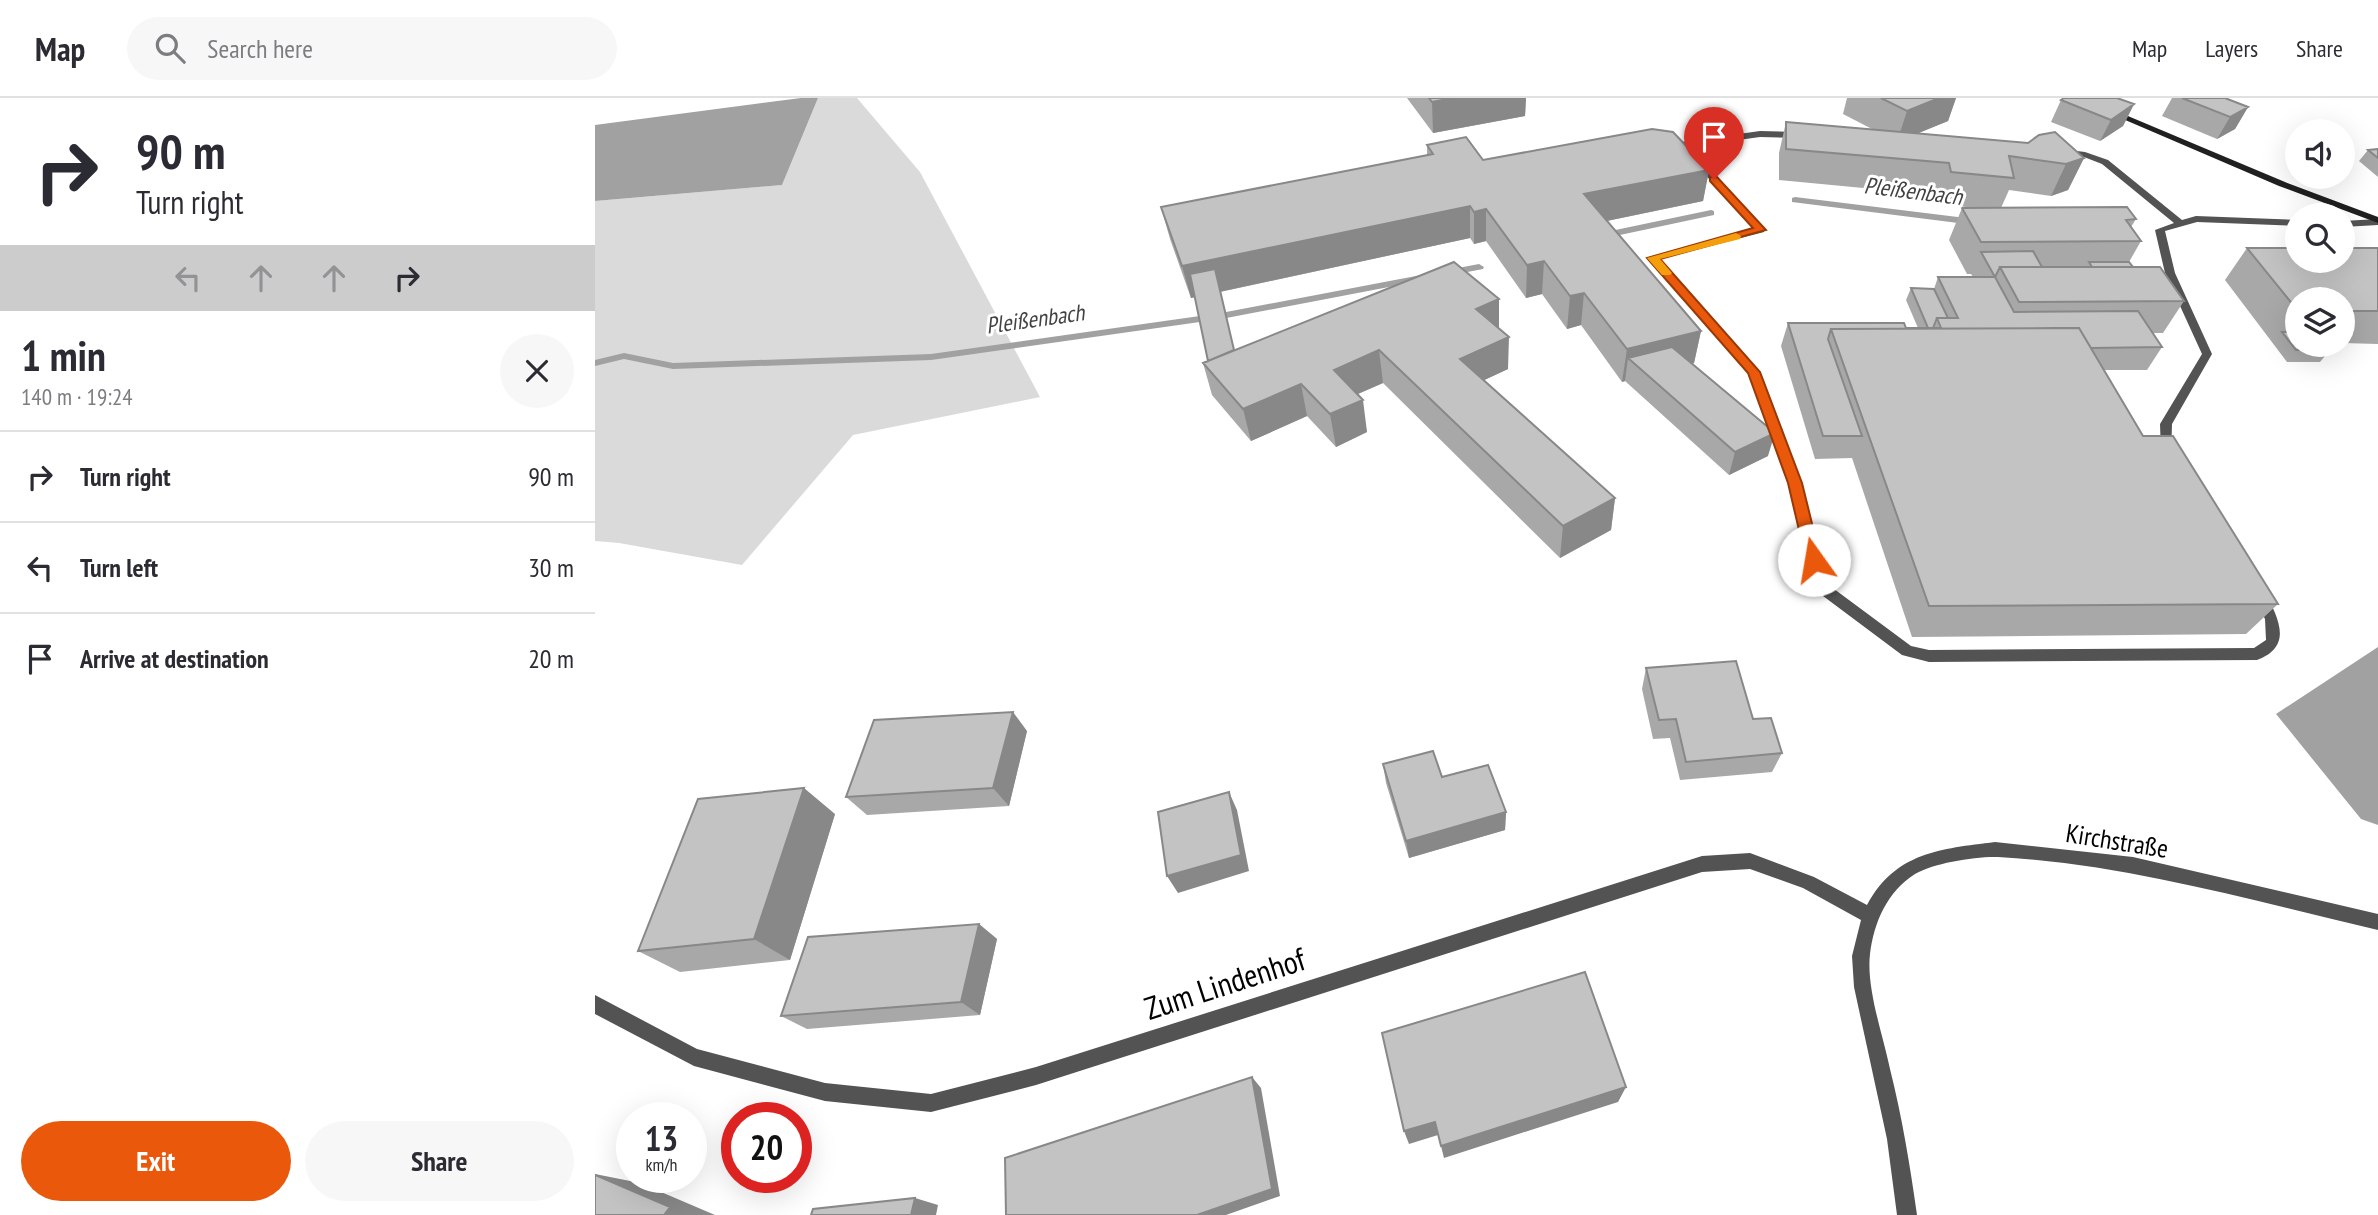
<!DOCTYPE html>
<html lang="en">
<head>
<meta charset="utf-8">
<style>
	body { margin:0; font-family:"PT Sans Narrow",sans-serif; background:#f7f7f7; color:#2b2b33; height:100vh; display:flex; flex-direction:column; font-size:26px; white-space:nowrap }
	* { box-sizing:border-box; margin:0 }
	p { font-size:23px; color:#7c7c81 }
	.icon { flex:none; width:38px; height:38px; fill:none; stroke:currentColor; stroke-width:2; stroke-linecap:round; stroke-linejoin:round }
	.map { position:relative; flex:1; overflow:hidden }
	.drawer { display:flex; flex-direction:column; background:#fff; width:595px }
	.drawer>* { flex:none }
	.banner { background:#fff; color:#2b2b33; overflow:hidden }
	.buttons { position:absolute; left:1690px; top:21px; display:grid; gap:14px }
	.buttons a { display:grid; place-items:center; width:70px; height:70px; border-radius:50%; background:#fff; box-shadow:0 7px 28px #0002; font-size:35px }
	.speed { position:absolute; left:21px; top:1004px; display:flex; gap:14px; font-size:35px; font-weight:700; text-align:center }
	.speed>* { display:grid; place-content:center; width:91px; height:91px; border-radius:50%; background:#fff; box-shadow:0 7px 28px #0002; line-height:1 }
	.speed small { font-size:18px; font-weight:400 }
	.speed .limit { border:10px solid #d22; background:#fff; color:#111 }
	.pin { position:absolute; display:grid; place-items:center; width:60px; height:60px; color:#fff; margin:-72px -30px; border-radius:50% 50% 50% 0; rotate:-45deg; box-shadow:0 0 7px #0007 }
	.pin .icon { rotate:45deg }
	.me { position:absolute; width:77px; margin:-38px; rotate:347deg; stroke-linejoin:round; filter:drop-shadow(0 0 5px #0008) }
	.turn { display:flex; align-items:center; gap:24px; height:147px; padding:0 21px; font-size:32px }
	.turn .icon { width:91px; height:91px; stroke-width:2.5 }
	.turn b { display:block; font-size:49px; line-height:60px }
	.lanes { display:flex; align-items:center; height:66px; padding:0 21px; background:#0003; justify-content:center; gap:35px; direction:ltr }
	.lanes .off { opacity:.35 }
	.round { display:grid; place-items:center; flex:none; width:74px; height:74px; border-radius:37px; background:#f7f7f7 }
	.overview { display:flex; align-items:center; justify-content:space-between; height:119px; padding:0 21px }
	h1 { font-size:42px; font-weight:600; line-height:52px }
	.button { display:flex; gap:14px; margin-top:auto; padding:14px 21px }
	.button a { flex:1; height:80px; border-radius:42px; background:#ea580c; color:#fff; font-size:28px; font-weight:600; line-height:80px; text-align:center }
	.button a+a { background:#f7f7f7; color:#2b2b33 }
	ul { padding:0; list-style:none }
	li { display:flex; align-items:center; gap:21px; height:91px; padding:0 21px; border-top:2px solid #e1e1e2 }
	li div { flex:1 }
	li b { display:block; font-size:26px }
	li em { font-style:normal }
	header { display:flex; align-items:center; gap:42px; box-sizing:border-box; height:98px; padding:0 35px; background:#fff; border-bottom:2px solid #e1e1e2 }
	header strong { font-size:33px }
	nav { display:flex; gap:38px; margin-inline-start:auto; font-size:24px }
	.search { width:490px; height:63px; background:#f7f7f7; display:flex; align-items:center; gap:18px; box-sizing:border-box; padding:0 24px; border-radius:38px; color:#7c7c81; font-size:26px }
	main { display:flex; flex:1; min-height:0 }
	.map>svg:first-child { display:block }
	.green { fill:#dadada }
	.water { fill:#a1a1a1 }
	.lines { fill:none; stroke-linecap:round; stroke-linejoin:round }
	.stream { fill:#a1a1a1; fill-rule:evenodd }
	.lane { fill:#535353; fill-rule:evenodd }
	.street { fill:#535353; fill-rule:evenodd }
	.secondary { fill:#202020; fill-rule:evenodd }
	.wall { fill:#a8a8a8 }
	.shaded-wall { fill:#888 }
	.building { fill:#c3c3c3; stroke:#888; stroke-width:2 }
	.route { fill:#ea580c; stroke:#983908; stroke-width:2 }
	.slow { fill:#f59e0b }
	.labels { text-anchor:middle; stroke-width:6; stroke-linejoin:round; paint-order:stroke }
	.far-water-label { font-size:23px; font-style:italic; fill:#424242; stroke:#fff }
	.street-label { font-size:26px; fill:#000; stroke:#fff }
	.near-street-label { font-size:32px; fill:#000; stroke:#fff }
</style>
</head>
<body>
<header>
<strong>Map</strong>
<div class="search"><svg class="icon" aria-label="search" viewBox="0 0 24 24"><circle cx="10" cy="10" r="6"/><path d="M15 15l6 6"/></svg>Search here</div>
<nav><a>Map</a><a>Layers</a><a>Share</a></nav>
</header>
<main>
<section class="drawer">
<div class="banner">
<div class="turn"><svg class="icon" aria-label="right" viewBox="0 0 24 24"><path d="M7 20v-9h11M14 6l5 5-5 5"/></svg><div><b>90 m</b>Turn right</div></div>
<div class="lanes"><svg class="icon off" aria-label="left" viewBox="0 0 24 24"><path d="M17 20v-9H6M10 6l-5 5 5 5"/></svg><svg class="icon off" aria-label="ahead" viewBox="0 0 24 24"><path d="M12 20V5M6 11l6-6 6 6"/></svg><svg class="icon off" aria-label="ahead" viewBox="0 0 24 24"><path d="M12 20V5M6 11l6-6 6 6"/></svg><svg class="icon" aria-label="right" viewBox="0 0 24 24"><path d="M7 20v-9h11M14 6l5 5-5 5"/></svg></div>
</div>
<div class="overview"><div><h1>1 min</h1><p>140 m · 19:24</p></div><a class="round"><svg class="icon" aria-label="close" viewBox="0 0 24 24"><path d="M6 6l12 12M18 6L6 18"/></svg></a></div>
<ul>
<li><svg class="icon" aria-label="right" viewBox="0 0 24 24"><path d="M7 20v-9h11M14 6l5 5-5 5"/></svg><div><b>Turn right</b></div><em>90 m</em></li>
<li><svg class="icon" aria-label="left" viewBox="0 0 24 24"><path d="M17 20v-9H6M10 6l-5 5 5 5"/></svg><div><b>Turn left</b></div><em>30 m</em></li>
<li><svg class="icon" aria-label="arrive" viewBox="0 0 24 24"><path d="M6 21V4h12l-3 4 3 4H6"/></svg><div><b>Arrive at destination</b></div><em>20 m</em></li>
</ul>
<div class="button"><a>Exit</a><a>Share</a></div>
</section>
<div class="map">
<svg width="1783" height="1117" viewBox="0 0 1783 1117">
	<rect width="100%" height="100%" fill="#fff"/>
	<path class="green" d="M223 0H262L325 74 445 299 258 337 147 467 24 445 0 443V103L187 87Z"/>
	<path class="water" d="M206 0H223L187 87 0 103V27Z
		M1783 549V727L1766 721 1681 616Z"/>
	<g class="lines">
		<path class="stream" d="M1200 99 1379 121 1384 124 1379 127 1197 104V100Z
			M1116 112 1119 113V117L1006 141 1001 138 1006 135Z
			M884 166 889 169 888 171 626 221 336 262 78 271 29 261 0 268V262L29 255 78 265 336 256 626 215Z"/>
		<path class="lane" d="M1165 33 1205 34 1209 37 1205 40 1165 39 1093 49 1169 130V134L1065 161 1165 274 1206 385 1231 485 1316 548 1334 552 1659 550 1671 542 1670 521 1658 498 1665 493 1670 494C1683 520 1699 548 1662 562L1334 564 1307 557 1220 492 1194 385 1154 275 1053 160 1160 131 1083 47 1087 44Z
			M1466 51 1490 54 1513 62 1587 122 1601 118 1703 122V128L1602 124 1570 133 1580 175 1617 256 1577 326 1576 358 1572 359 1566 355 1565 326 1607 256 1570 175 1560 132 1579 125 1507 66 1489 59 1463 56 1462 54Z
			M1783 121V127L1748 129V123Z"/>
		<path class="street" d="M1400 744 1538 759 1783 816V832C1658 803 1532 766 1403 759 1382 758 1338 765 1320 776 1292 794 1279 824 1275 856 1271 890 1288 937 1295 971 1307 1019 1315 1067 1322 1117H1302L1292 1041 1259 889 1257 858 1266 822 1208 790 1155 771 1107 774 441 987 336 1014 230 1003 99 968 0 916V897L102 951 230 985 336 996 441 969 1107 758 1155 755 1219 779 1272 807C1301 754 1345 751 1400 744Z"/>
		<path class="secondary" d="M1479 0H1490L1690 84 1783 119V125L1684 88Z"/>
	</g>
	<path class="wall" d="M812 0H931L930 18 838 35Z
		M1252 0H1361L1353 23 1323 35 1489 60 1473 92 1456 98 1414 92 1406 110 1541 121 1536 129 1546 143 1534 164 1538 169 1589 203 1568 235H1558L1567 249 1552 272H1509L1548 338 1683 506 1651 536 1317 539 1257 360 1220 361 1186 248 1193 225 1323 230 1311 202 1316 190 1339 191 1343 179H1378L1376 176H1372L1354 142 1367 110H1381L1343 106 1342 97 1184 82V55L1191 24 1277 31 1248 16Z
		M1577 0H1630L1653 9 1640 31 1622 41 1567 18Z
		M1466 2 1539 6 1528 28 1505 43 1456 24Z
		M832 47 888 62 1114 72 1108 103 1012 123 1106 233 1099 265 1097 266 1173 358 1134 377 1030 283 1027 284 986 227 972 231 947 196 931 200 891 143 879 146 875 140 625 194 639 252 904 230 913 271 889 282 1020 400 1016 432 965 460 788 285 763 296 772 334 741 349 712 318 656 343 617 297 608 265 613 263 600 199 596 200 575 141 566 109 832 57Z
		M1783 51V79L1764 63 1773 52Z
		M1652 150H1783V246L1748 245V201H1703V247L1735 252 1725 264H1692L1630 182Z
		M1051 570 1158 621 1187 655 1177 674 1085 682 1075 640 1058 641 1047 591Z
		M432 633 414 708 272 717 251 699Z
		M788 666 847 679 911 714 910 732 814 760 791 685Z
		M240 716 195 862 85 874 43 853Z
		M384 826 402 841 385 917 212 931 186 918Z"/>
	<path class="shaded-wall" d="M857 0H931L930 18 838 35 837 4Z
		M1344 0H1361L1353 23 1302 44 1312 13Z
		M1539 6 1528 28 1505 43 1516 22Z
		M1653 9 1640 31 1622 41 1635 19Z
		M1489 60 1473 92 1456 98 1471 66Z
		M1114 72 1108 103 987 128 989 96Z
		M875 108V140L596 200 587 168Z
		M891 111V143L879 146V114Z
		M949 163 947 196 931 200 932 167Z
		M989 195 986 227 972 231 975 198Z
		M904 201V234L881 211Z
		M1106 233 1099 265 1053 277 1033 260 1030 283 1027 284 1032 251Z
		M914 239 913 271 866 293 865 261Z
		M784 252 788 285 744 304 739 272Z
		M706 286 712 318 656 343 648 311Z
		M768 302 772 334 741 349 735 316Z
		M1180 335 1173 358 1134 377 1140 354Z
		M1020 400 1016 432 965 460 968 428Z
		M418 614 432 633 414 708 398 690Z
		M209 690 240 716 195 862 159 841Z
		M634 694 642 712 654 773 583 795 572 778Z
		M911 714 910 732 814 760 811 743Z
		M384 826 402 841 385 917 366 904Z
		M657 979 666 990 685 1098 631 1117H602Z
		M1031 989 1023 1004 849 1060 846 1048Z
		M840 1024 843 1037 814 1046 809 1033Z
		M0 1076 45 1085 120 1117H69L0 1077Z
		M320 1100 343 1107 341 1117H316Z"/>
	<path class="building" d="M834 0H857L837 4Z
		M1286 0H1344L1312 13Z
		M1469 0H1522L1539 6 1516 22 1466 2Z
		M1587 0H1630L1653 9 1635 19Z
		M1191 24 1433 45 1444 37 1460 34 1489 60 1471 66 1414 58 1419 80 1356 74 1354 65 1191 51Z
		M1057 31 1078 34 1114 72 989 96 1106 233 1032 251 989 195 975 198 949 163 932 167 891 111 879 114 875 108 587 168 566 109 838 56 832 47 871 39 888 62Z
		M1783 51V60L1773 52Z
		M1532 109 1541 121 1531 122 1546 143 1386 144 1367 110Z
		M1652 150H1703V163H1748V150H1783V213H1748V201H1703V213Z
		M1438 153 1447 169H1405L1400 179 1386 154Z
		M859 164 904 201 881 211 914 239 865 261 1020 400 968 428 784 252 739 272 768 302 735 316 706 286 648 311 608 265Z
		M1494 164H1534L1538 169H1497Z
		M1405 169H1565L1589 203 1424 204Z
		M620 171 639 252 613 263 595 176Z
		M1343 179H1400L1419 214 1543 213 1567 249 1496 250 1484 230 1236 231 1233 241 1267 338H1228L1193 225H1309L1311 230H1346L1342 220H1363Z
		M1316 190 1339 191 1353 220H1342L1338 230H1333Z
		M1484 230 1548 338H1578L1683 506 1334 508 1236 231Z
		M1687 234H1703V247H1731L1735 252H1701Z
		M1077 249 1180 335 1140 354 1033 260Z
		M1141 563 1158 621 1176 620 1187 655 1091 664 1081 621 1064 622 1051 570Z
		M418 614 398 690 251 699 279 622Z
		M838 653 847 679 893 667 911 714 811 743 788 666Z
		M209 690 159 841 43 853 103 701Z
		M634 694 646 757 572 778 563 714Z
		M384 826 366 904 186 918 213 839Z
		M990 874 1031 989 846 1048 840 1024 809 1033 787 935Z
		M657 979 677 1091 602 1117H411L410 1060Z
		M0 1077 75 1109 69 1117H0Z
		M320 1100 316 1117H216L218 1111Z"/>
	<path class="route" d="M1115 79H1122L1171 132 1065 161 1165 274 1207 385 1226 462 1219 468 1211 462 1193 385 1153 275 1052 160 1158 130 1115 83Z"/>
	<path class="slow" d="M1141 135 1146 138 1145 141 1065 161 1077 175 1075 177H1067L1052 160Z"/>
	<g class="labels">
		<g class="far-water-label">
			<text transform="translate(1318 93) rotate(7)" y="8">Pleißenbach</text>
			<text transform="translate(440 221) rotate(-8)" y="8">Pleißenbach</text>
		</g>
		<g class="street-label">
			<text transform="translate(1522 743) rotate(9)" y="9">Kirchstraße</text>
		</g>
		<g class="near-street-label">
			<text transform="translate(630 886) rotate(-18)" y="11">Zum Lindenhof</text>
		</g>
	</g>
</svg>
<div class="buttons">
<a><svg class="icon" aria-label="sound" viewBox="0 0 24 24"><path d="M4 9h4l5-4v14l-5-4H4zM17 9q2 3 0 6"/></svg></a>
<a><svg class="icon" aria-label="search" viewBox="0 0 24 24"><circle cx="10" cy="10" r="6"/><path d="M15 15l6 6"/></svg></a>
<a><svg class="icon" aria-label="layers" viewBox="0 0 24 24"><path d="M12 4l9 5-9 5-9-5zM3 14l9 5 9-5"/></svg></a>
</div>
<div class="speed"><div>13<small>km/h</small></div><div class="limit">20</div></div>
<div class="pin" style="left:1119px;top:81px;background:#d93025"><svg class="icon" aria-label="arrive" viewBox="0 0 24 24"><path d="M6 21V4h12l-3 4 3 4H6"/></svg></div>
<svg class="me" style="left:1219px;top:462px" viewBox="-20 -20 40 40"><circle r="19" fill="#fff"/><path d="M0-13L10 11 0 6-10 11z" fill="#ea580c"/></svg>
</div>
</main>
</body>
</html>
